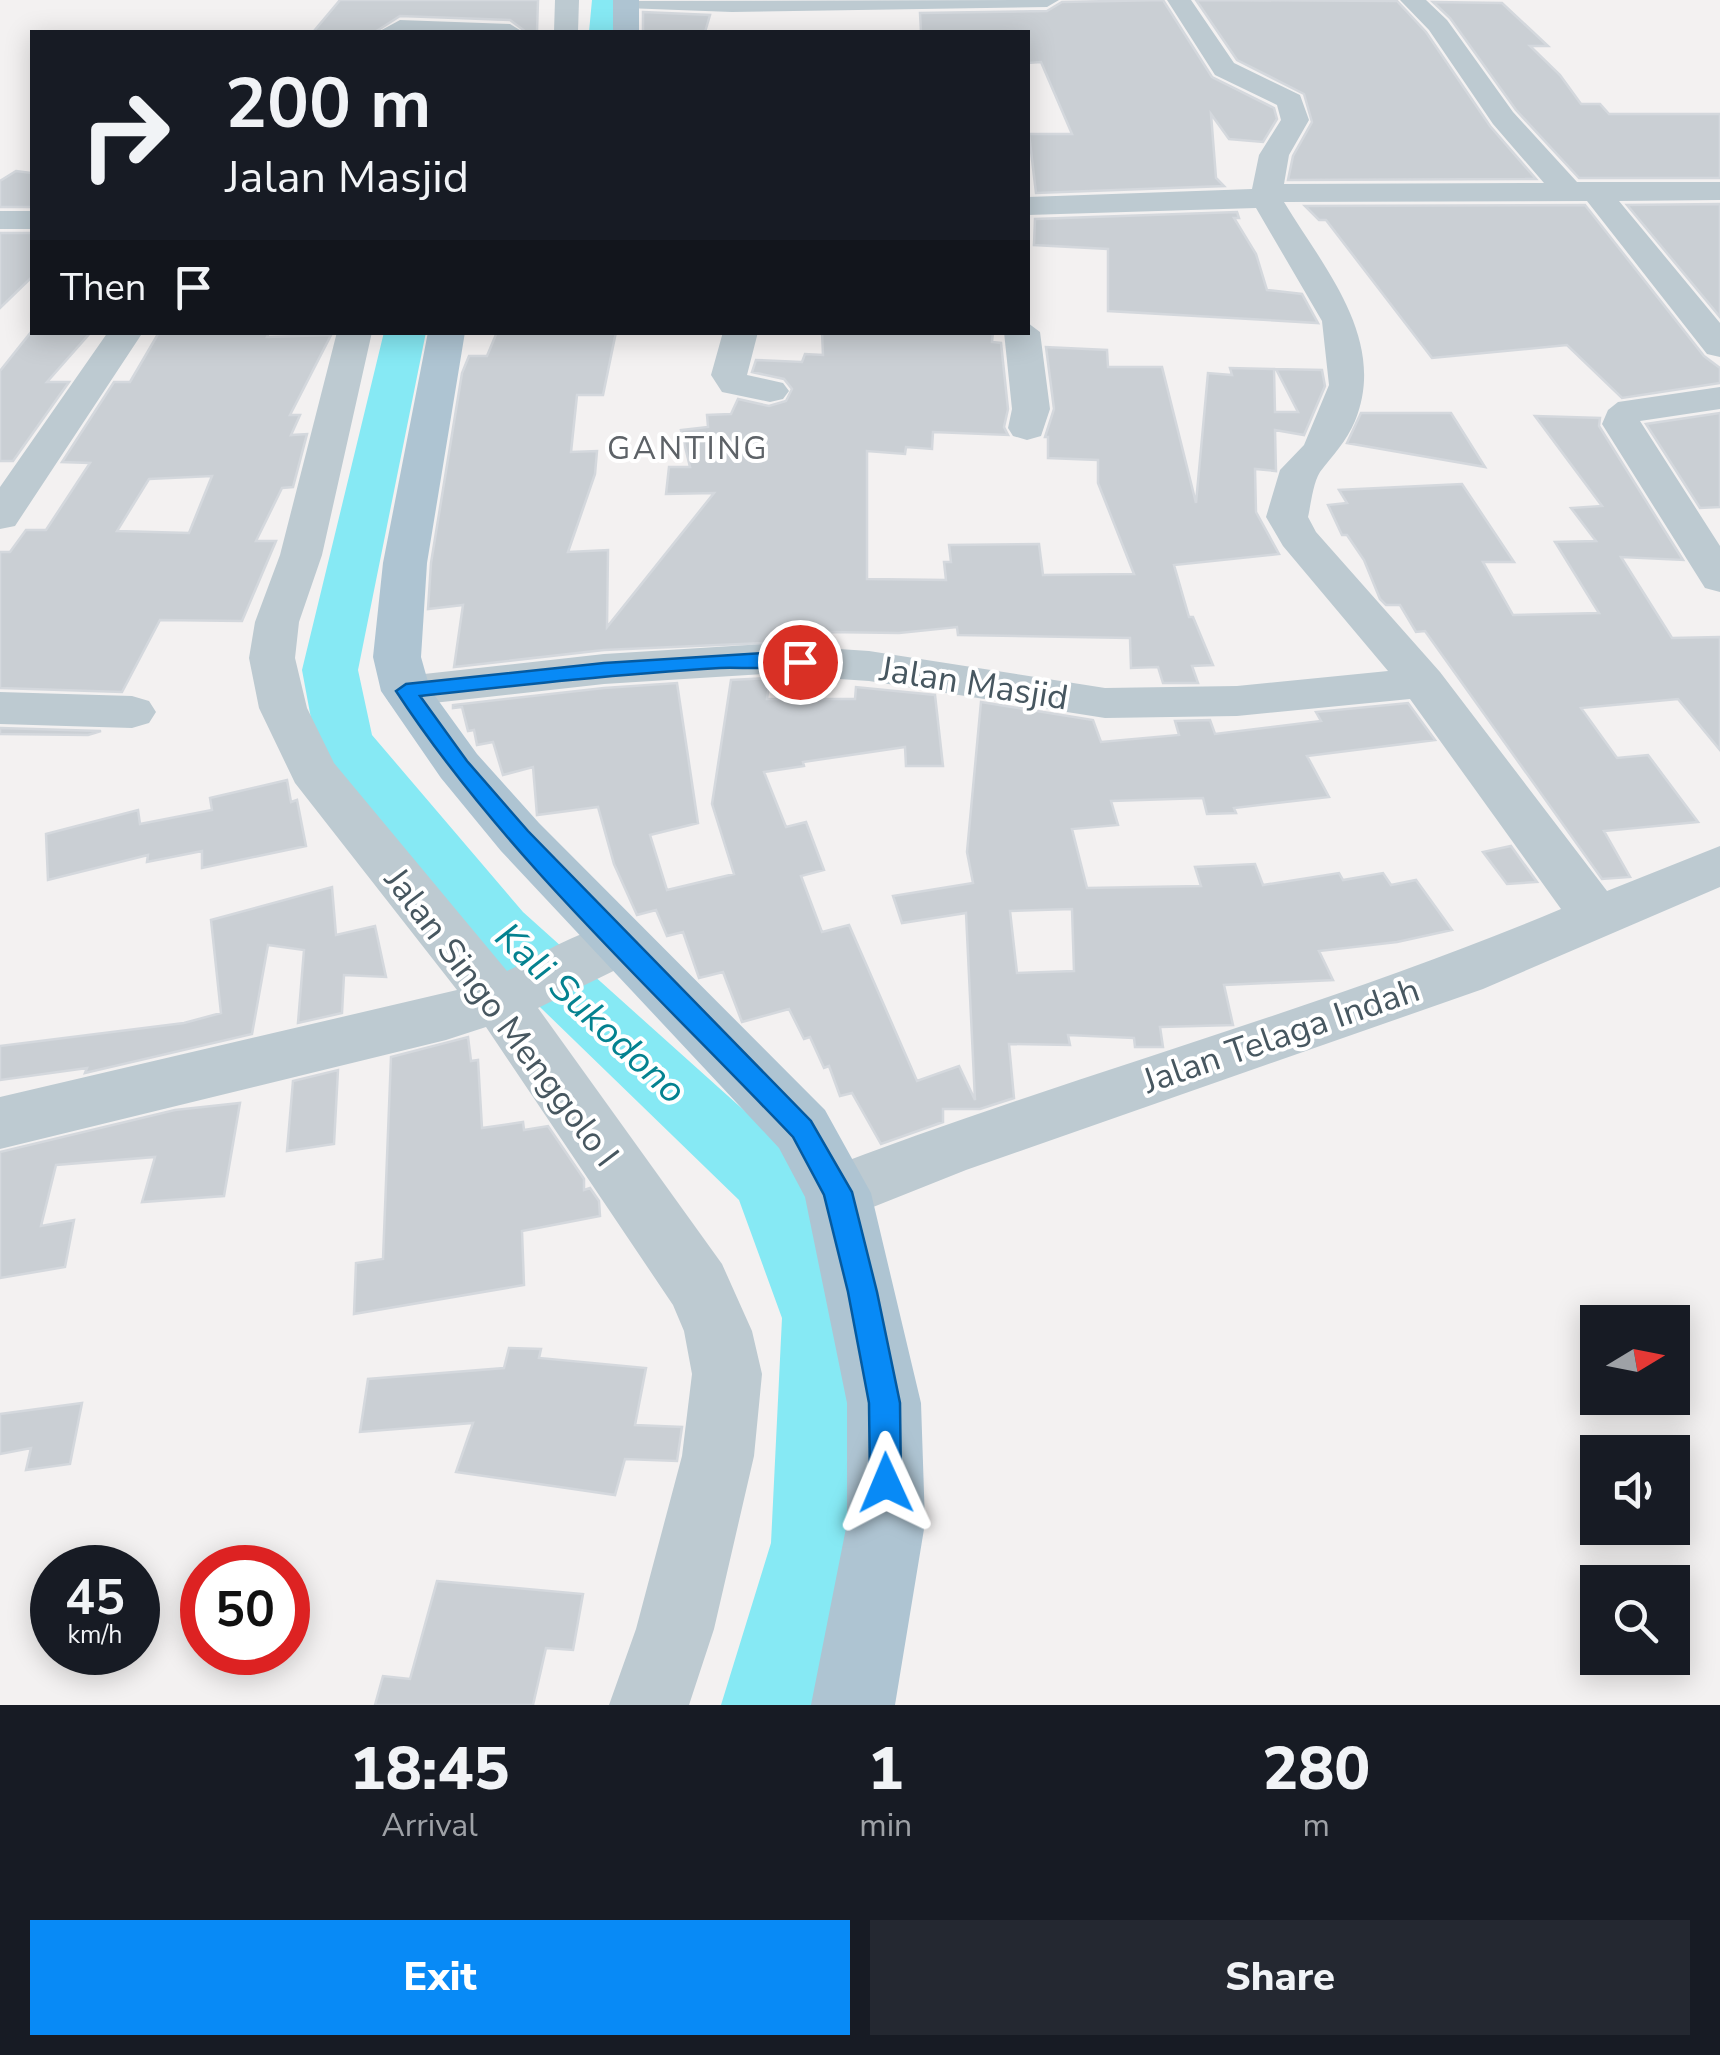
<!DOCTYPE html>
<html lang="en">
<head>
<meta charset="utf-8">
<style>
	body { margin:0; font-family:"Nunito Sans",sans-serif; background:#242831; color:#f1f3f6; height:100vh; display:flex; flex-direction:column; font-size:38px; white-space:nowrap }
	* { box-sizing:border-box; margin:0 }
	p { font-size:32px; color:#9ea1a6 }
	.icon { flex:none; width:55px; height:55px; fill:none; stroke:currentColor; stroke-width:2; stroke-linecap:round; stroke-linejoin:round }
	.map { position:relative; height:1705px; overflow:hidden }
	.drawer { display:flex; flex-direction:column; background:#171b24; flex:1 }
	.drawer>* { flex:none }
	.hud { position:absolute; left:30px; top:30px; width:1000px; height:305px; border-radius:0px; box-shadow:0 5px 25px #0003; background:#171b24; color:#f1f3f6; overflow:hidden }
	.needle { width:65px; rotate:80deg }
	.controls { position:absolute; left:1580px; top:1305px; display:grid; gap:20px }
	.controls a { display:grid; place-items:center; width:110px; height:110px; border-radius:0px; background:#171b24; box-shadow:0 5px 25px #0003; font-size:50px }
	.speed { position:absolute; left:30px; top:1545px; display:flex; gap:20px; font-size:50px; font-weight:700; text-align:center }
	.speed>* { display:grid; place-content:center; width:130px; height:130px; border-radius:50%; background:#171b24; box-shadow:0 5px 25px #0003; line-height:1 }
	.speed small { font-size:25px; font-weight:400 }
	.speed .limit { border:15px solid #d22; background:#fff; color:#111 }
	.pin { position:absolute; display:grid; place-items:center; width:85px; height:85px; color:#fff; margin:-42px; border:5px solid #fff; border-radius:50%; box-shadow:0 2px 10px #0007 }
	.me { position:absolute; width:110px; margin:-55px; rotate:359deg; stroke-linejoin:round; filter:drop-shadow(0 0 8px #0008) }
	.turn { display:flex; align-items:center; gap:35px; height:210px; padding:0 30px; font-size:45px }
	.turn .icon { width:130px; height:130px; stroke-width:2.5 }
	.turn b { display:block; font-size:70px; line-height:85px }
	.then { display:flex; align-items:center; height:95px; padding:0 30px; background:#0003; gap:20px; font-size:38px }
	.eta { display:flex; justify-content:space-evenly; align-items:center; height:170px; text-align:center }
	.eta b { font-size:60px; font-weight:800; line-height:70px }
	.button { display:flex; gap:20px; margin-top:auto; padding:20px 30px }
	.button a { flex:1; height:115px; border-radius:0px; background:#088af6; color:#fff; font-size:40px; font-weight:800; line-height:115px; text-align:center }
	.button a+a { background:#242831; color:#f1f3f6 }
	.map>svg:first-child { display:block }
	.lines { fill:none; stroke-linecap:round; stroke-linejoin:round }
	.river { fill:#86e9f4; fill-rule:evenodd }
	.building { fill:#cacfd4; stroke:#d4d8dd; stroke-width:2.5; fill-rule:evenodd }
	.minor { fill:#bdcad1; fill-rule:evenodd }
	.major { fill:#aec4d2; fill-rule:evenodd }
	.route { fill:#088af6; stroke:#055aa0; stroke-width:2.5 }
	.labels { text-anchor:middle; stroke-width:8; stroke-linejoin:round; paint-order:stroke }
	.far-quarter-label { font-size:32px; letter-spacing:2.5px; fill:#5d6267; stroke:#fff }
	.street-label { font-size:35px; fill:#475760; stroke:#fff }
	.water-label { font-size:38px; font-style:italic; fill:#048290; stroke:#fff }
</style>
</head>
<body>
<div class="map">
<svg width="1720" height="1705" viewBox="0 0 1720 1705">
	<rect width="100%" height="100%" fill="#f3f1f1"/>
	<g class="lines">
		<path class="river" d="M592 0H620L619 32H589Z
			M384 332H426L358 670 372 735 523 912 797 1158 808 1181 862 1318 861 1543 817 1705H721L771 1543 782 1318 739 1200 477 946 315 740 302 670Z"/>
	</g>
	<path class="building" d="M340 0H538L537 32H526L510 20 400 16 375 32 314 31Z
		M1163 0 1212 77 1274 108 1277 119 1263 142 1229 139 1211 114 1216 178 1224 186 1036 193 1029 134H1072L1041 62 1028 63V32H921L920 13 1047 11 1062 2Z
		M1196 0 1397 1 1426 32 1490 126 1536 179 1288 180 1293 156 1312 122 1304 94 1237 60Z
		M1433 2 1502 3 1548 46H1530L1560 75 1581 104H1600L1609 114H1720V178H1579L1516 110 1450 18Z
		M643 12 710 15 705 32H643Z
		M16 171 32 173V207H0V181Z
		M1720 204V317L1627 205Z
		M1585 205 1704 356 1720 368V383L1622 398 1567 345 1432 358 1326 220H1319L1305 206Z
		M1237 212 1239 218H1234L1256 254 1267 290 1302 294 1318 323 1108 311V249L1034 245 1035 219Z
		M0 233H32V277L0 308Z
		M31 332H91L47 382H69L13 461H0V371Z
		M269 332 267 337 331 335 290 415H300L291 435 307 434 293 487 282 488 256 541H276L242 621 160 620 122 692 0 688V552H10L26 530H46L90 463 62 462 114 382H130L158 334ZM212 476 189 533 117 531 149 479Z
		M497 332H616L603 395H577L571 452 597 451 595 474 568 552 608 550 607 627 714 493 666 494 669 467H690L681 430 708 427 707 415 731 414 738 399 769 406 786 401 792 389 784 379 752 372 756 360 802 362 805 354 823 355 822 332H993L992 342 1001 343 1008 409 1004 427 1008 435 933 432 932 449 906 447 905 454 867 451V579L946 580 944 562H951L949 545 1039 544 1043 575 1134 574 1098 483V460L1048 458V437H1045L1054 409 1046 347 1107 350 1108 367H1162L1196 503 1208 373 1232 375 1230 368 1274 369 1275 412H1298L1276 369 1322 370 1325 386 1304 435 1275 430 1276 471 1255 469 1256 512 1279 554 1174 565 1189 617H1193L1213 665 1192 666 1198 683H1163L1158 667 1131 668 1130 638 958 635 957 627 899 633 827 632 826 638 787 635 786 642 604 650 454 667 463 605 428 609 431 563 462 373 469 356H487Z
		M1361 413H1451L1485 467 1347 443Z
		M1720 413V507L1700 508 1646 424Z
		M1535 416 1600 418 1599 426 1683 560 1621 557 1672 638 1720 637V750L1678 699 1581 708 1617 758 1648 755 1698 822 1604 831 1630 877 1602 879 1425 631 1416 632 1400 605H1386L1380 599 1364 560 1347 535H1342L1328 505 1347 503 1339 490 1462 484 1514 562H1483L1513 615 1599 613 1555 542 1596 541 1571 508 1602 506Z
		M770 678 767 699H855L856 687 935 695 943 766H906L905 747 803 762 804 766 764 772 786 827 806 822 824 870 801 876 822 932 849 925 917 1081 959 1066 975 1100 966 913 902 923 893 896 973 883 967 852 981 702 1093 720 1101 742 1179 735 1175 721 1210 720 1215 734 1321 721 1316 712 1408 703 1435 740 1307 756 1329 797 1234 808 1236 813 1207 814 1203 798 1111 801 1118 825 1072 829 1087 888 1201 886 1195 867 1255 864 1263 885 1339 873 1343 880 1383 873 1391 885 1416 880 1452 930 1397 942 1319 951 1333 980 1224 985 1233 1025 1160 1027 1163 1047H1135L1134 1038 1068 1035 1070 1045 1009 1044 1014 1098 980 1109H943V1122L881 1144 852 1093 840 1096 829 1066 824 1068 810 1037 804 1039 789 1009 742 1022 723 972 699 978 683 932 667 936 656 910 637 915 614 864 598 807 537 815 533 767 503 775 493 742 477 745 474 730 468 731 462 707 453 708V705L604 688 677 683 698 823 650 835 667 890 734 874 712 804 731 680ZM1072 909 1074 971 1017 973 1010 911Z
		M0 728 101 731 88 735 0 734Z
		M287 780 291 802 297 800 306 846 202 868V851L147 862 148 855 48 880 46 834 138 810 140 824 212 810 210 798Z
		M1511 846 1537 882 1507 884 1483 852Z
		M332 887 336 935 375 926 386 977 344 975 342 1013 298 1023 304 950 268 945 252 1034 85 1073 87 1068 0 1080V1046L184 1023 221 1013 211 920Z
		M468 1037 471 1061 478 1060 482 1128 523 1122 524 1130 548 1126 584 1179V1190L590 1188 599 1201 600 1216 522 1231 524 1285 354 1314 356 1263 383 1259 391 1057Z
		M338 1070 334 1144 287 1151 293 1081Z
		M240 1103 224 1196 142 1202 155 1157 56 1165 41 1226 74 1220 65 1267 0 1278V1152L175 1110Z
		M509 1348 541 1349 539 1358 646 1368 635 1425 682 1427 677 1461 625 1459 615 1495 456 1472 473 1423 360 1432 368 1379 504 1368Z
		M82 1403 70 1464 26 1470 31 1448 0 1454V1414Z
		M437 1581 583 1594 573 1650 546 1648 533 1705H375L383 1676 410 1679Z"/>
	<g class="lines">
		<path class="minor" d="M555 0H579L578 32H554Z
			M1059 0 1047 7 732 12 625 8 613 1Z
			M1167 0H1191L1234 63 1300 95 1309 120 1289 155 1284 184 1544 183 1493 124 1429 30 1400 0H1426L1447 20 1513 112 1577 182H1720V200L1619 201 1720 323V357L1707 354 1587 201 1284 202C1324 268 1388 340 1355 421 1346 442 1333 455 1320 472 1313 483 1311 504 1308 517L1316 532 1440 672 1607 891 1720 846V887L1483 989 966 1170 838 1221 815 1213 806 1193 815 1173C1061 1078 1318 1011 1561 909L1410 699 1237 716 1105 718 869 681 764 674 604 684 406 706 389 702 382 691 389 680 406 676 604 654 764 644 869 651 1105 688 1237 686 1388 671 1283 546 1266 517 1280 470 1304 445 1329 385 1322 321 1256 208 1028 215V197L1252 189 1259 155 1281 120 1277 105 1215 75Z
			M400 20 510 24 523 32H378Z
			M0 211H32V229H0Z
			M1028 323 1040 332 1050 409 1041 436 1027 440 1013 436 1008 428 1012 409 1004 332H1028Z
			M108 332H143L15 526 0 529V487Z
			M337 332H372L322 555 299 622 295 658 307 708 334 763 507 971C546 953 600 914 642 927L650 942 642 957 538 1008 722 1264 752 1331 762 1374 754 1456 714 1629 689 1705H609L636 1629 682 1456 692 1374 684 1331 673 1305 486 1027 446 1040 0 1149V1097L457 990 295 783 259 708 249 658 255 622 280 555Z
			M723 332H758L747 375 783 383 789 391 783 399 770 402 722 392 711 375Z
			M1720 387V409L1640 421 1720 546V592L1705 588 1602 424 1608 410 1618 402Z
			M0 692 132 696 149 701 156 712 149 723 132 728 0 724Z"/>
		<path class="major" d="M613 0H639V32H613Z
			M428 332H465L427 563 421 657 430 689 477 754 539 823 825 1110 871 1193 921 1403 925 1523 895 1705H811L847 1523V1403L805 1197 779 1148 501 851 441 778 381 691 373 657 383 563Z"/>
	</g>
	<path class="route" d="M764 653 800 655 810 662C800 671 738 667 720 668 619 674 520 685 420 696L467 761 528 831 811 1121 852 1192 877 1292 900 1403 901 1483 897 1495 886 1499 874 1495 870 1483 869 1403 848 1292 824 1195 793 1137C659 996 502 853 396 691L406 684 604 663Z"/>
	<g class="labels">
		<g class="far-quarter-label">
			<text x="688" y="459">GANTING</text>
		</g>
		<g class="street-label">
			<text transform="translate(974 683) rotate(9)" y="12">Jalan Masjid</text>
			<text transform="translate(502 1017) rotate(53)" y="12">Jalan Singo Menggolo I</text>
			<text transform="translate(1281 1035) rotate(-19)" y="12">Jalan Telaga Indah</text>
		</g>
		<g class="water-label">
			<text transform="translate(591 1013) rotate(43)" y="13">Kali Sukodono</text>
		</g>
	</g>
</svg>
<div class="controls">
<a><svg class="needle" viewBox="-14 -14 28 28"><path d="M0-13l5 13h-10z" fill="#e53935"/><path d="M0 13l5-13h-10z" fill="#9ea1a6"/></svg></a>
<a><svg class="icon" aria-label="sound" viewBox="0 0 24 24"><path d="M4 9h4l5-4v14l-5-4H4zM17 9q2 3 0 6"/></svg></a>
<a><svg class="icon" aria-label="search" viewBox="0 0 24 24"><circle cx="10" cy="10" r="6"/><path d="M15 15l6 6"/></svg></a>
</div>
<div class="speed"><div>45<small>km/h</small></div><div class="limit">50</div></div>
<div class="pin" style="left:800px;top:662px;background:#d93025"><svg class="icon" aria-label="arrive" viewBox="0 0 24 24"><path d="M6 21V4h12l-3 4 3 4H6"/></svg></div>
<svg class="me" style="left:886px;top:1483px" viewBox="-20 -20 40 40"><path d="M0-17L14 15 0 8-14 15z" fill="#088af6" stroke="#fff" stroke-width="4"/></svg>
<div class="hud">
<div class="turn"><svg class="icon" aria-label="right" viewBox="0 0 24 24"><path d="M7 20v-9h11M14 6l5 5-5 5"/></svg><div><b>200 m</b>Jalan Masjid</div></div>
<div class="then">Then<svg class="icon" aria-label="arrive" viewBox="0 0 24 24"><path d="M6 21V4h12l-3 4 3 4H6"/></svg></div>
</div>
</div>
<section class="drawer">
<div class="eta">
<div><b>18:45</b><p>Arrival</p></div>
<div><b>1</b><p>min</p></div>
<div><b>280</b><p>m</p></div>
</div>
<div class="button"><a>Exit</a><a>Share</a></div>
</section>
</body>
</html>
